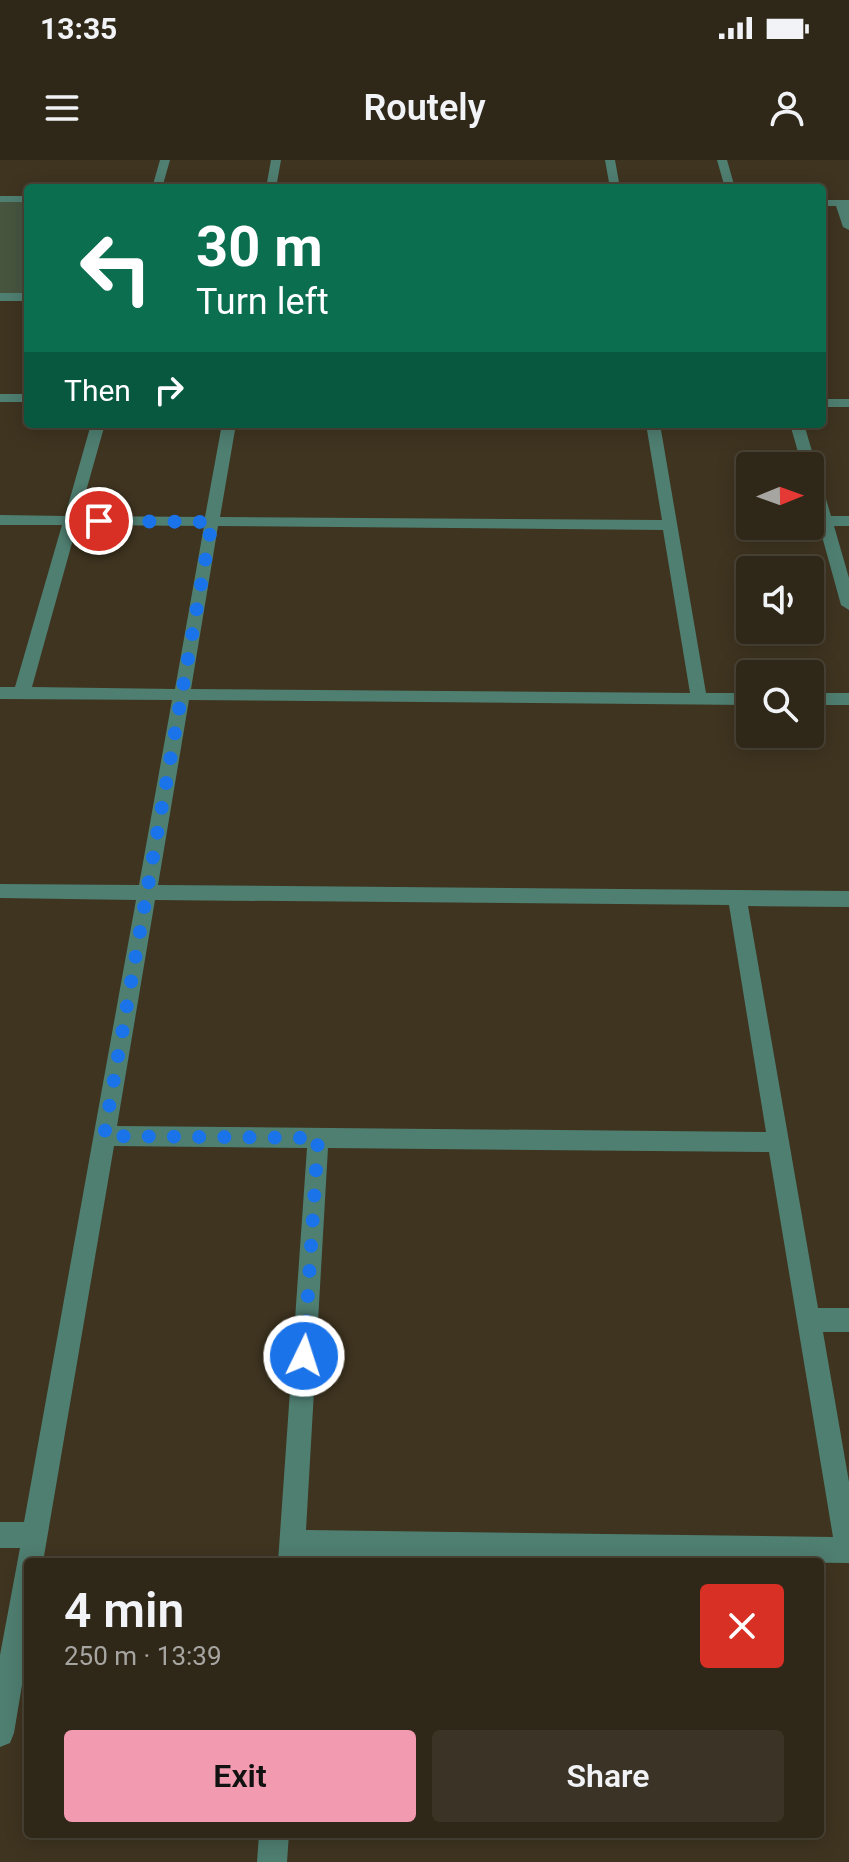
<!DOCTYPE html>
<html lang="en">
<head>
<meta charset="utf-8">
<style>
	body { margin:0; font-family:Roboto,sans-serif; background:#3b3325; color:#f1f3f6; height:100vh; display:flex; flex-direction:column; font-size:30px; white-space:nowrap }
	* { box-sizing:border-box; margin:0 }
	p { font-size:26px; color:#a7a5a2 }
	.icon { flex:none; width:44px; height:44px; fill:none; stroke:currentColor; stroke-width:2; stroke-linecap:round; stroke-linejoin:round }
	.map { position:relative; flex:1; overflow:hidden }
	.drawer { position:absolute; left:24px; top:1398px; width:800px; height:280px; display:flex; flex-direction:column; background:#2f2718; border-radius:8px; box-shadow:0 4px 20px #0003,0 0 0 2px #4a4437 }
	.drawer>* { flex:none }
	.banner { position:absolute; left:24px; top:24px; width:802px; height:244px; border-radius:8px; box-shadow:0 4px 20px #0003,0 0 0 2px #4a4437; background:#0b6e4f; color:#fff; overflow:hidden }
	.needle { width:52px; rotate:89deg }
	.tools { position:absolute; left:736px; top:292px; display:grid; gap:16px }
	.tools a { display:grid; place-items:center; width:88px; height:88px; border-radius:8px; background:#2f2718; box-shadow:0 4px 20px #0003,0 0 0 2px #4a4437; font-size:40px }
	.pin { position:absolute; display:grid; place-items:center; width:68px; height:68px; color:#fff; margin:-34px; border:4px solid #fff; border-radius:50%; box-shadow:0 2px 8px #0007 }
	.me { position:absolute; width:88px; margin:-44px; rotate:4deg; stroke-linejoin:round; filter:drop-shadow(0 0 6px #0008) }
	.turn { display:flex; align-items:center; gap:28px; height:168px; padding:0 40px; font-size:36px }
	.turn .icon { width:104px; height:104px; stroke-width:2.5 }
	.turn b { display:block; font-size:56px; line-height:68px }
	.then { display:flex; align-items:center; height:76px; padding:0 40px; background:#0003; gap:16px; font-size:30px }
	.round { display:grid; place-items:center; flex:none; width:84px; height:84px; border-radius:8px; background:#3b3325 }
	.head { display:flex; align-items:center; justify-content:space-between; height:136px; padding:0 40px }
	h1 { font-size:48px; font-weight:600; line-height:60px }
	.primary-button { display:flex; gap:16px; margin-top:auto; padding:16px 40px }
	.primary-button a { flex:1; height:92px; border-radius:8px; background:#f29aaf; color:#111; font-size:32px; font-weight:600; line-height:92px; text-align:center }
	.primary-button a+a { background:#3b3325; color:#f1f3f6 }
	.status { display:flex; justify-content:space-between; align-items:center; height:56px; padding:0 40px; background:#2f2718; direction:ltr }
	.status svg { height:22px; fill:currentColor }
	header { display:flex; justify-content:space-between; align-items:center; height:104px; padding:0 40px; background:#2f2718; font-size:36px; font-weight:600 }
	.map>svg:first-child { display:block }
	.green { fill:#47553f }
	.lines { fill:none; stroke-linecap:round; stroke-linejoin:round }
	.minor { fill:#4f7f71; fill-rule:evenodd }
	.route { stroke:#1a73e8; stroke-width:14; stroke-dasharray:0 25.2 }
</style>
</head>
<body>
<div class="status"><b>13:35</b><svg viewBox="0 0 49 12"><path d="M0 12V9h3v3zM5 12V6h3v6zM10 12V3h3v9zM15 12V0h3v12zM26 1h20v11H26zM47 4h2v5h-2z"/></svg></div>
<header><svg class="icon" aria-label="menu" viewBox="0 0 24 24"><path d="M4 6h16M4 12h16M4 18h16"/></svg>Routely<svg class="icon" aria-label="person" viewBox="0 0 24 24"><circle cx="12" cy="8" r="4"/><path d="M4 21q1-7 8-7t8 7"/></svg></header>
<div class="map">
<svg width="849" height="1702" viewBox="0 0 849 1702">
	<rect width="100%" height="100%" fill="#3f3420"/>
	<path class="green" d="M0 42H28V133H0Z"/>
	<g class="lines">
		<path class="minor" d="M160 0H170L162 28H152Z
			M271 0H281L276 28H266Z
			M605 0H615L620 28H610Z
			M717 0H727L735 28H725Z
			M0 36H28V42H0Z
			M822 40H849V70L843 67 836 46H822Z
			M0 133H28V141H0Z
			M0 234H28V242H0Z
			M822 239H849V247H822Z
			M91 264H105L79 356 205 357 222 264H236L220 357 662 360 646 264H660L706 533H750V545L189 540 158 725 849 731V747L748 746 818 1148H849V1172H823L849 1322V1403L304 1396V1402H278L307 988 114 986 43 1402H28V1489L14 1573 10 1583 0 1587V1495L20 1388H0V1362H24L136 740 0 738V724L139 725 172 540 0 539V527H15L62 365H0V355L65 356ZM77 365 204 366 175 529 32 527ZM218 366 663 370 690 533 191 529ZM155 740 729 745 766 972 117 966ZM328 988 769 992 833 1377 306 1370Z
			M790 264H804L831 356H849V366H834L849 418V450L841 445 810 333V306H802Z
			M810 533H849V545H810Z
			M259 1674H289L287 1702H257Z"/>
	</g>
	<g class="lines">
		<path class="route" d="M99 361 212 362 104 976 318 978 304 1196"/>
	</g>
</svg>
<div class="tools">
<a><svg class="needle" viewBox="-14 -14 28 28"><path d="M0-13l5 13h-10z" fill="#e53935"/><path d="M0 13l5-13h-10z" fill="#a7a5a2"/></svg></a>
<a><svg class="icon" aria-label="sound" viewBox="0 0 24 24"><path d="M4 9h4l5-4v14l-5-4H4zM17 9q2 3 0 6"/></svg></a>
<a><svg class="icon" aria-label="search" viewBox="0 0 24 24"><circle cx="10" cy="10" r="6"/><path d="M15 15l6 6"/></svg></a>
</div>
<div class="pin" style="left:99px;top:361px;background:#d93025"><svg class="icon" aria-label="arrive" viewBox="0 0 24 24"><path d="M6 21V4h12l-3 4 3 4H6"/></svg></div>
<svg class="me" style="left:304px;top:1196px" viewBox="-20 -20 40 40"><circle r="17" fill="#1a73e8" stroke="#fff" stroke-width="3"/><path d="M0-11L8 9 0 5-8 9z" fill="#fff"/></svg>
<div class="banner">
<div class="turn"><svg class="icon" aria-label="left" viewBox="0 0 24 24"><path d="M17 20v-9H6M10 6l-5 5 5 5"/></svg><div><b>30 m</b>Turn left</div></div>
<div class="then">Then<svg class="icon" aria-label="right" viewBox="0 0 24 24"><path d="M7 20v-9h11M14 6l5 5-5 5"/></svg></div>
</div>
<section class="drawer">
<div class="head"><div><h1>4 min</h1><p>250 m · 13:39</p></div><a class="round" style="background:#d93025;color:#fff"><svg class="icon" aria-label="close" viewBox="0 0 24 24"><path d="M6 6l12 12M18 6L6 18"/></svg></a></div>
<div class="primary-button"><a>Exit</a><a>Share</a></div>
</section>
</div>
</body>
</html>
